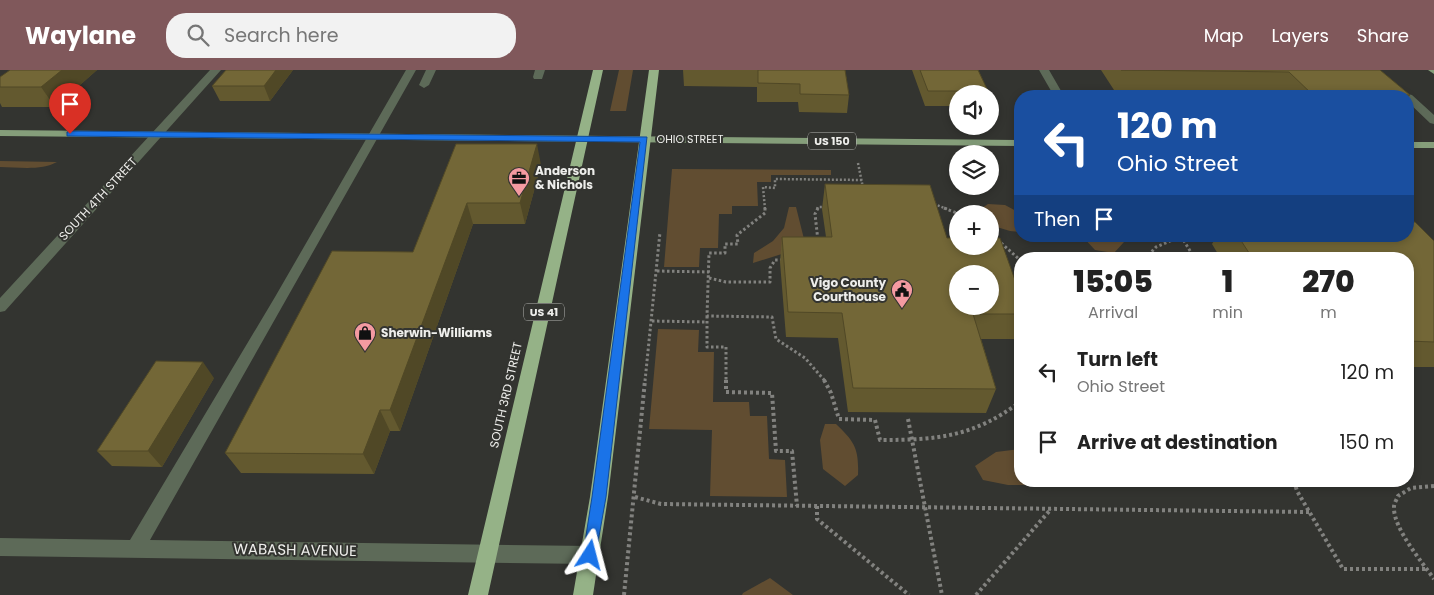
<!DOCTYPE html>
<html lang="en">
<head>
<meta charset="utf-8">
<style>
	body { margin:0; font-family:Poppins,sans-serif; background:#f2f2f2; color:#222; height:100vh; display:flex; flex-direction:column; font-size:19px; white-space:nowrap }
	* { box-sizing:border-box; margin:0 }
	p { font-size:16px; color:#767676 }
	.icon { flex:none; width:28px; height:28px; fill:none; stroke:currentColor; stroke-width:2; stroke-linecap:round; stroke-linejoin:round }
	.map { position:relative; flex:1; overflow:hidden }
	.panel { position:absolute; left:1014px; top:182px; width:400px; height:235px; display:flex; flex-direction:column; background:#fff; border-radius:20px; box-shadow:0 2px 8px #0003 }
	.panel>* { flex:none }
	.banner { position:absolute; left:1014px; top:20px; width:400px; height:152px; border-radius:20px; box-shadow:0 2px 8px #0003; background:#1a4fa0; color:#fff; overflow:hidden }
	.controls { position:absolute; left:949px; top:15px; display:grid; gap:10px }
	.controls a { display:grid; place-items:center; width:50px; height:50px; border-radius:50%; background:#fff; box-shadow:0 2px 8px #0003; font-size:25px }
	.pin { position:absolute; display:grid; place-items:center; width:42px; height:42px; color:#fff; margin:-51px -21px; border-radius:50% 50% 50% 0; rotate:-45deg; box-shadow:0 0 5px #0007 }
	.pin .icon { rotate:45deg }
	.me { position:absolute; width:55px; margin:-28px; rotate:9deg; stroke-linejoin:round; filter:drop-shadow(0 0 4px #0008) }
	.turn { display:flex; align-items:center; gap:18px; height:105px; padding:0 20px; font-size:22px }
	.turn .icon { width:65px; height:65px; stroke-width:2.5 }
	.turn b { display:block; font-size:35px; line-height:42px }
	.then { display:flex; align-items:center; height:48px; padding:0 20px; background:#0003; gap:10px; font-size:19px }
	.eta { display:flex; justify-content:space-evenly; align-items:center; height:85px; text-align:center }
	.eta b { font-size:30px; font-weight:800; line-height:35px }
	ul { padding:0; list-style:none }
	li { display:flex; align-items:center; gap:15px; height:70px; padding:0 20px }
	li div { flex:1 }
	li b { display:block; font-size:19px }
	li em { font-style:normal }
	header { display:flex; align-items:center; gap:30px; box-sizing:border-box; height:70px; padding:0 25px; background:#80585b; color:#fff }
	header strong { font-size:24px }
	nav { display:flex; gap:28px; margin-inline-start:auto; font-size:18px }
	.search { width:350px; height:45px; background:#f2f2f2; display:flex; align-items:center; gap:12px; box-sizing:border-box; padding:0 18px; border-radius:20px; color:#767676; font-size:19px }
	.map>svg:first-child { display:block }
	.green { fill:#614d31 }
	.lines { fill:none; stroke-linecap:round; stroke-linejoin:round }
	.path-far2 { stroke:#82827f; stroke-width:2.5; stroke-dasharray:2 2; stroke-linecap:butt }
	.path-far1 { stroke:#82827f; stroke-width:3; stroke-dasharray:2.5 2.5; stroke-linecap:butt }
	.path { stroke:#82827f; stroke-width:4; stroke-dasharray:3 3; stroke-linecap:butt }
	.minor { fill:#5d6a58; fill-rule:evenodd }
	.major { fill:#859e7a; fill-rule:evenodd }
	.highway { fill:#95b287; fill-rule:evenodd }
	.wall { fill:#63592f }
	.shaded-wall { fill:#504826 }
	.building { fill:#736737; stroke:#504826; fill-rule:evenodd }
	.route { fill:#1a73e8; stroke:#114b97 }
	.labels { text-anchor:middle; stroke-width:4; stroke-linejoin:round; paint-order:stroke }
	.far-street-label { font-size:11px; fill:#eeeeeb; stroke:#333430 }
	.shield { fill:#333430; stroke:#b6b6b3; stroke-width:1 }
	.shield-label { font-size:11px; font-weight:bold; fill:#eeeeeb }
	.poi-label { font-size:12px; font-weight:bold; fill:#eeeeeb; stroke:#333430; text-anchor:start }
	.street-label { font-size:12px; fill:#eeeeeb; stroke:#333430 }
	.near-street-label { font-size:15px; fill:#eeeeeb; stroke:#333430 }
</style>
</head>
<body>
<header>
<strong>Waylane</strong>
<div class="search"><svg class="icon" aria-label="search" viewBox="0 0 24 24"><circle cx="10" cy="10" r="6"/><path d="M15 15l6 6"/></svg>Search here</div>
<nav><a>Map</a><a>Layers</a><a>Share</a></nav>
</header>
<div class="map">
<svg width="1434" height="525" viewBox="0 0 1434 525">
	<rect width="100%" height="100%" fill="#333430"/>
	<path class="green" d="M619 0H633L626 41H610Z
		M0 91 57 92C41 101 18 97 0 97Z
		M672 99 831 100V105H771V112H757L758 136H732V144H719L718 178H700L699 197H664Z
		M988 134 1005 135 1020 143V162L1010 161 990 155V144H977L976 142Z
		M789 137H796L804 169 785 183 753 193 754 183 773 171 784 158Z
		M1082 166H1118L1124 172 1114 183 1095 180Z
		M658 259 699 260 698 282H714L713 332H749L750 346H767L769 389 785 390 787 427 710 426 712 360 649 359Z
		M825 354H836C855 372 859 379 858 405L845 416 823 399 820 370Z
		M1020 379V411H1142L1126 416 1008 415 983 410 975 396 996 382Z
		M770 508 793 525H742L743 523Z"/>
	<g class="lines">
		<path class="path-far2" d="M858 93 863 118
			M934 134 947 139
			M765 139 763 117 775 118V109L862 110
			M817 139 818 137H825"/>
		<path class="path-far1" d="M765 138V143L737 165 738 174H725V183H709L707 246 772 247 776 269 805 288 825 311
			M818 138 815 144 818 171
			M944 138 959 144
			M990 163 1020 190
			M1181 166 1195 189
			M1145 189 1156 177 1182 166
			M657 201 709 202
			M709 208 726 212H770V198L775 190H783
			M707 246V277H726V311
			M652 251 707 252
			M645 311 660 162"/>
		<path class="path" d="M726 310V322L772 323 776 381H792L797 436
			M824 310 831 323 839 349 875 350 880 370C937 370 973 367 1020 332
			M908 349 942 525
			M1294 411 1297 421 1343 499H1428
			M1434 416 1411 418 1398 426C1397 429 1394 433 1394 437 1393 458 1422 492 1434 509
			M635 427 661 434 1310 442
			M817 436V449L909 525
			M624 525 645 310
			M976 525 1051 439"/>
		<path class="minor" d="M210 0H221L5 241 0 242V228Z
			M406 0H416L150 470 590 476 597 479 600 485 597 491 590 494 0 486V468L130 470 275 227Z
			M426 0H436L429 15 424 18 419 15Z
			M535 0H545L542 9H534L533 7Z
			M1039 0H1049L1064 26H1054Z
			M1408 24 1412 25 1434 45V54L1430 53 1408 32V26H1403Z"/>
		<path class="major" d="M1428 0H1434V4Z
			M0 60 1020 70V76L0 66Z
			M1408 72H1434V78H1408Z"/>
		<path class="highway" d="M593 0H603L488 525H468Z
			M649 0H659L608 427 593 525H573L590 427Z"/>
	</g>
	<path class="wall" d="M97 0 55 37H2L0 33V7Z
		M293 0 270 31H220L212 16Z
		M683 0H845L849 25 847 43 799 42 798 32H757V17L684 16Z
		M912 0H978L988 21 987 24H958V36H925Z
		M1101 0H1380L1410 25 1408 29V26H1282L1278 22 1114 20Z
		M456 74 541 95 525 154H473L400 361H390L374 404 241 403 225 383 413 182Z
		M825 114 947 168 1020 224V263L1018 269H981L996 319 986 343 848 342 838 268 786 267 780 192 782 167H826L822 139Z
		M1217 166H1408L1434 171V297H1408V189H1221L1212 174Z
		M214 308 162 397 112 396 97 381Z"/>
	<path class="shaded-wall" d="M62 0H97L55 37 41 17Z
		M276 0H293L270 31 264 16Z
		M537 74 541 95 525 154 520 133Z
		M467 133 473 154 400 361 390 340Z
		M203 292 214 308 162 397 148 381Z
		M380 340 390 361 374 404 363 384Z"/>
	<path class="building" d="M10 0H62L41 17H0V7Z
		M226 0H276L264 16H212Z
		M758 0H845L849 25 800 24V14L758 13Z
		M920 0H978L988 21H928Z
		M1121 0H1380L1410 25 1314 26 1289 2Z
		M456 74H537L520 133H467L390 340H380L363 384 225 383 332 181 413 182Z
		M825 114 930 115 947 168H958V176H990V168H1000L1020 224V244H973L996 319 853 318 842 243 788 242 782 167H832ZM958 204H990V236H958Z
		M1408 152H1415L1434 171V272L1408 271V189H1253L1238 166H1408Z
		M156 291 203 292 148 381H97Z"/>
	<path class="route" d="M70 61 647 67 606 427 595 489 590 491 585 489 583 485 592 427 640 72 67 66V62Z"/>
	<defs>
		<g id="office-pin" transform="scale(1.125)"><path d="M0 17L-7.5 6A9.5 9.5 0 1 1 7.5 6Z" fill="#f49aa1" stroke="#333430"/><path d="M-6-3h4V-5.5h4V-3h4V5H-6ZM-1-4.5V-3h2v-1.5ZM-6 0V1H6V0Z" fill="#111"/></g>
		<g id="civic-pin" transform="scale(1.125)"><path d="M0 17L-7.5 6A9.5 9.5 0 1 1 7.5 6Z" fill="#f49aa1" stroke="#333430"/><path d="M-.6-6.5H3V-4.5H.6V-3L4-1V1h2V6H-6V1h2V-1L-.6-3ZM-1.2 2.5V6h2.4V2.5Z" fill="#111"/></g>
		<g id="shop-pin" transform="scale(1.125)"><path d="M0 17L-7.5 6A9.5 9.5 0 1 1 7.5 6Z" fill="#f49aa1" stroke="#333430"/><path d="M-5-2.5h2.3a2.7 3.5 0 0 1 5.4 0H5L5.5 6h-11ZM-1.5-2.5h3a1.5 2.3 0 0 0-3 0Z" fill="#111"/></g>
	</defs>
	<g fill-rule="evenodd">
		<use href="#office-pin" x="519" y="108"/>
		<use href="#civic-pin" x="902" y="220"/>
		<use href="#shop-pin" x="365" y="263"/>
	</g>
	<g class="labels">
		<g class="far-street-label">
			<text x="690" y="73">OHIO STREET</text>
		</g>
		<g class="shield">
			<rect x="808" y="62.5" width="48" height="17" rx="4"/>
			<rect x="524" y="233.5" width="40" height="17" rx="4"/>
		</g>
		<g class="shield-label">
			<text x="832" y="75">US 150</text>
			<text x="544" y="246">US 41</text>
		</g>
		<g class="poi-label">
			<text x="535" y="105">Anderson<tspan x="535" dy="14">&amp; Nichols</tspan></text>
			<text x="886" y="217" text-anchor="end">Vigo County<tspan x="886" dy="14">Courthouse</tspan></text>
			<text x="381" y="267">Sherwin-Williams</text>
		</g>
		<g class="street-label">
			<text transform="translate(98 129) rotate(-47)" y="4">SOUTH 4TH STREET</text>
			<text transform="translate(506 325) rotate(-77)" y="4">SOUTH 3RD STREET</text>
		</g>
		<g class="near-street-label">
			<text transform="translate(295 480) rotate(1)" y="5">WABASH AVENUE</text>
		</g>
	</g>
</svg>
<div class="controls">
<a><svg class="icon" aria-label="sound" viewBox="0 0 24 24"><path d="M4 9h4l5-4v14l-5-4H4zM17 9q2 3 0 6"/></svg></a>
<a><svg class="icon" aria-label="layers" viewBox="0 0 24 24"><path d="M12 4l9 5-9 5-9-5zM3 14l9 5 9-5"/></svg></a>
<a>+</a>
<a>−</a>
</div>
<div class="pin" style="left:70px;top:64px;background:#d93025"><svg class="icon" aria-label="arrive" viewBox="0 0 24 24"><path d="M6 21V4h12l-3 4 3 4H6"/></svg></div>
<svg class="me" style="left:590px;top:485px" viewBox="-20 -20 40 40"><path d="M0-17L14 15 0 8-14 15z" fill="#1a73e8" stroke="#fff" stroke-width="4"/></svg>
<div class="banner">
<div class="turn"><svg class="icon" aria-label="left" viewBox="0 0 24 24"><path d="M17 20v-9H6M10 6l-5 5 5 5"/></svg><div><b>120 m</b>Ohio Street</div></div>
<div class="then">Then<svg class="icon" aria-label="arrive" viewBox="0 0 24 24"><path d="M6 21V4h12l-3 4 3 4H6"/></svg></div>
</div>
<section class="panel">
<div class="eta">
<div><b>15:05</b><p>Arrival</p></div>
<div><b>1</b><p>min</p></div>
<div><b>270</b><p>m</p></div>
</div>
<ul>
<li><svg class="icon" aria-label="left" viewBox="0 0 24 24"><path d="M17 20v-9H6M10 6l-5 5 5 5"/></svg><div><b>Turn left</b><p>Ohio Street</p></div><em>120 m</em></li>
<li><svg class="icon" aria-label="arrive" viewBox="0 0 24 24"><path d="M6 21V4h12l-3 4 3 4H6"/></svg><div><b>Arrive at destination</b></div><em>150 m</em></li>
</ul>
</section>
</div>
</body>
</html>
